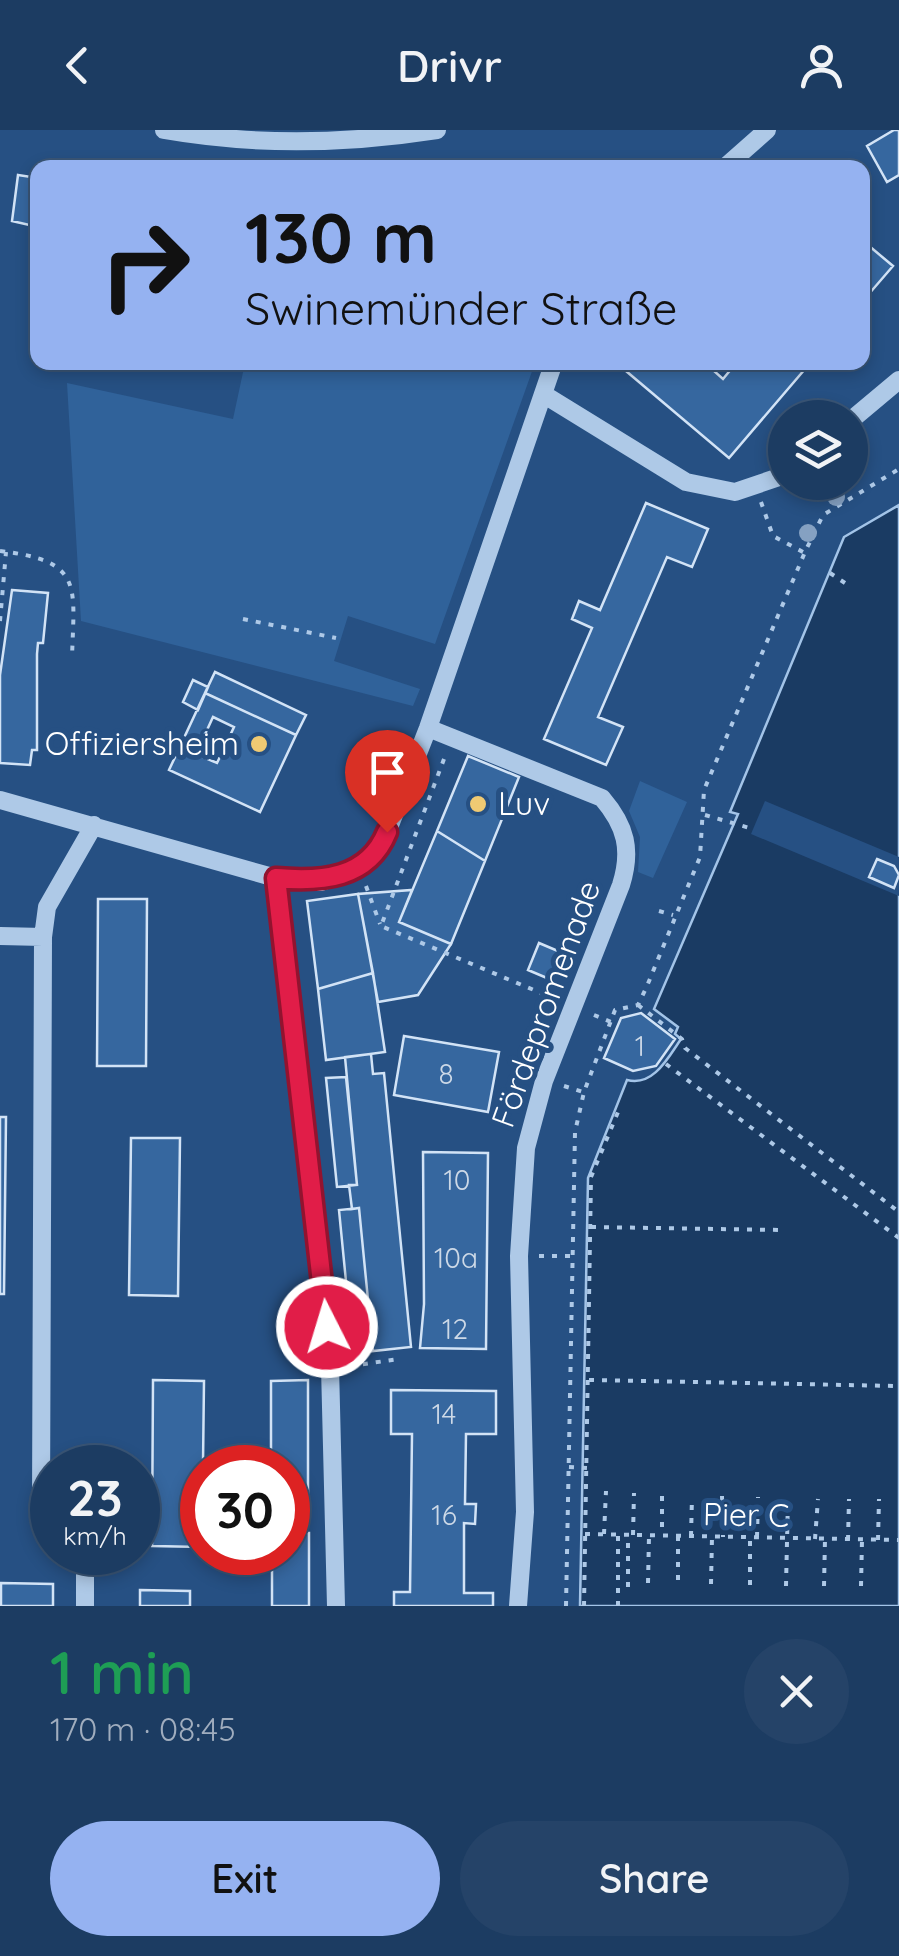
<!DOCTYPE html>
<html lang="en">
<head>
<meta charset="utf-8">
<style>
	body { margin:0; font-family:Quicksand,sans-serif; background:#254368; color:#f1f3f6; height:100vh; display:flex; flex-direction:column; font-size:38px; white-space:nowrap }
	* { box-sizing:border-box; margin:0 }
	p { font-size:32px; color:#a0adbe }
	.icon { flex:none; width:55px; height:55px; fill:none; stroke:currentColor; stroke-width:2; stroke-linecap:round; stroke-linejoin:round }
	.map { position:relative; height:1476px; overflow:hidden }
	.details { display:flex; flex-direction:column; background:#1c3c62; flex:1 }
	.details>* { flex:none }
	.banner { position:absolute; left:30px; top:30px; width:840px; height:210px; border-radius:20px; box-shadow:0 5px 15px #0003,0 0 0 2px #3a5677; background:#95b2f1; color:#111; overflow:hidden }
	.tools { position:absolute; left:768px; top:270px; display:grid; gap:20px }
	.tools a { display:grid; place-items:center; width:100px; height:100px; border-radius:50%; background:#1c3c62; box-shadow:0 5px 15px #0003,0 0 0 2px #3a5677; font-size:50px }
	.speed { position:absolute; left:30px; top:1315px; display:flex; gap:20px; font-size:50px; font-weight:700; text-align:center }
	.speed>* { display:grid; place-content:center; width:130px; height:130px; border-radius:50%; background:#1c3c62; box-shadow:0 5px 15px #0003,0 0 0 2px #3a5677; line-height:1 }
	.speed small { font-size:25px; font-weight:400 }
	.speed .limit { border:15px solid #d22; background:#fff; color:#111 }
	.pin { position:absolute; display:grid; place-items:center; width:85px; height:85px; color:#fff; margin:-102px -42px; border-radius:50% 50% 50% 0; rotate:-45deg; box-shadow:0 0 10px #0007 }
	.pin .icon { rotate:45deg }
	.me { position:absolute; width:110px; margin:-55px; rotate:355deg; stroke-linejoin:round; filter:drop-shadow(0 0 8px #0008) }
	.turn { display:flex; align-items:center; gap:35px; height:210px; padding:0 50px; font-size:45px }
	.turn .icon { width:130px; height:130px; stroke-width:2.5 }
	.turn b { display:block; font-size:70px; line-height:85px }
	.round { display:grid; place-items:center; flex:none; width:105px; height:105px; border-radius:52px; background:#254368 }
	.summary { display:flex; align-items:center; justify-content:space-between; height:170px; padding:0 50px }
	h1 { font-size:60px; font-weight:600; line-height:75px; color:#1e9e55 }
	.cta { display:flex; gap:20px; margin-top:auto; padding:20px 50px }
	.cta a { flex:1; height:115px; border-radius:60px; background:#95b2f1; color:#111; font-size:40px; font-weight:600; line-height:115px; text-align:center }
	.cta a+a { background:#254368; color:#f1f3f6 }
	header { display:flex; justify-content:space-between; align-items:center; height:130px; padding:0 50px; background:#1c3c62; font-size:45px; font-weight:600 }
	.map>svg:first-child { display:block }
	.green { fill:#30629a }
	.water { fill:#1a3b63; stroke:#a3c4e8; stroke-width:2.5 }
	.pier { fill:#265083 }
	.building { fill:#36679f; stroke:#d2e3f6; stroke-width:2.5; fill-rule:evenodd }
	.lines { fill:none; stroke-linecap:round; stroke-linejoin:round }
	.path { stroke:#aec9e7; stroke-width:4; stroke-dasharray:5 8; stroke-linecap:butt }
	.minor { stroke:#aec9e7; stroke-width:18 }
	.tree { fill:#85a1c2 }
	.route-casing { stroke:#92132f; stroke-width:25 }
	.route { stroke:#e11d48; stroke-width:18 }
	.poi-dot { fill:#f0ca73; stroke:#265083; stroke-width:4 }
	.labels { text-anchor:middle; stroke-width:10; stroke-linejoin:round; paint-order:stroke }
	.number-label { font-size:28px; fill:#cdd9e7 }
	.poi-label { font-size:32px; fill:#fff; stroke:#265083; text-anchor:end }
	.street-label { font-size:32px; fill:#fff; stroke:#265083 }
</style>
</head>
<body>
<header><svg class="icon" aria-label="back" viewBox="0 0 24 24"><path d="M15 5l-7 7 7 7"/></svg>Drivr<svg class="icon" aria-label="person" viewBox="0 0 24 24"><circle cx="12" cy="8" r="4"/><path d="M4 21q1-7 8-7t8 7"/></svg></header>
<div class="map">
<svg width="899" height="1476" viewBox="0 0 899 1476">
	<rect width="100%" height="100%" fill="#265083"/>
	<path class="green" d="M245 233H535L435 514 348 486 334 531 420 559 413 576 81 491 67 253 233 289Z
		M640 651 687 672 653 748 638 742 640 707 629 681Z"/>
	<path class="water" d="M899 375V1476H580L588 1048 627 950C653 957 668 928 681 909L675 904 678 897 654 879 738 684 730 682 844 407Z"/>
	<path class="pier" d="M765 671 899 727V766L751 704Z"/>
	<path class="building" d="M894 0H899V45L887 52 867 16Z
		M18 45 38 48V97L12 91Z
		M862 110 893 136 862 172Z
		M633 232H704L723 249 737 232H811L729 328 626 241Z
		M646 373 708 399 692 437 667 427 598 587 623 597 606 635 544 609 592 498 572 489 579 471 600 480Z
		M12 460 48 463 43 513H38L37 524V620H32L30 635 0 633V545Z
		M215 542 306 585 296 605 205 563Z
		M193 550 208 557 198 580 183 572Z
		M205 563 296 605 260 682 169 640ZM213 587 234 597 217 633 196 624Z
		M468 626 519 647 485 731 437 701Z
		M437 701 485 731 451 814 399 792Z
		M877 729 894 736 899 745 894 758 869 747Z
		M412 760 399 792 451 814 418 865 378 872 358 764Z
		M358 764 373 843 318 859 307 771Z
		M98 769H147L146 936H97Z
		M539 813 565 824 554 851 528 840Z
		M373 843 385 922 326 930 318 859Z
		M641 883 675 909 656 936 633 941 604 928 621 888Z
		M404 906 499 922 488 982 394 965Z
		M371 924 373 944 384 943 411 1217 373 1221 359 1078 352 1079 349 1055H357L345 927Z
		M346 947 357 1055 337 1057 326 948Z
		M0 987H6L4 1164H0Z
		M131 1008H180L178 1166 129 1165Z
		M423 1022 488 1023 486 1219 420 1218 424 1174Z
		M359 1078 373 1221 353 1223 339 1080Z
		M153 1250 204 1251 202 1417 152 1416Z
		M308 1250V1382H288V1338H271V1251Z
		M391 1260 496 1261V1304H466L465 1374H476L475 1394 464 1393V1463H493V1476H394V1462H410L412 1304H391Z
		M288 1403H309V1476H272V1422H288Z
		M1 1453 53 1454V1476H1Z
		M140 1460 190 1461V1476H140Z"/>
	<g class="lines">
		<path class="path" d="M761 372 773 406 803 422
			M0 421C84 431 74 455 72 528
			M830 443 848 455
			M243 489 336 508
			M0 491 6 422
			M444 629 381 796 553 868
			M705 685 753 699
			M366 756 380 794
			M659 781 673 785
			M638 875 682 909 685 918 899 1082
			M594 885 611 892
			M666 934 899 1108
			M564 956 583 962
			M591 1097 781 1100
			M539 1126H574
			M350 1236 399 1229
			M589 1250 899 1256
			M569 1337 587 1338
			M662 1366V1405
			M722 1366 723 1407
			M585 1404 899 1410
			M604 1404 606 1361
			M633 1405 634 1363
			M678 1406V1453
			M691 1406 692 1367
			M757 1407 758 1367
			M815 1409 818 1369
			M848 1410 849 1369
			M878 1410 879 1369
			M648 1453 649 1406
			M711 1454 712 1407
			M750 1455V1407
			M786 1456 788 1368
			M824 1456 825 1409
			M861 1456 862 1410
			M628 1457V1405
			M566 1476 575 1002 584 962 615 880 638 875 647 856 700 727 704 660 805 422 823 385 899 339
			M584 1476 591 1047 618 982
			M618 1476V1405"/>
		<path class="minor" d="M164 0C255 16 347 14 437 0
			M724 38 767 0
			M543 264 686 352 735 362 785 345
			M850 291 899 250
			M428 598 602 668C626 696 632 720 621 755L544 951 526 1018 519 1126 525 1382 518 1476
			M0 670 276 748 321 752 354 740 381 718 428 598 554 232
			M276 748 330 1237 336 1476
			M0 806 43 807
			M52 1387 41 1379 43 807 47 777 94 695
			M85 1476V1422"/>
	</g>
	<g class="tree">
		<circle cx="836" cy="367" r="9"/>
		<circle cx="808" cy="403" r="9"/>
	</g>
	<g class="lines">
		<g class="route-casing">
			<path id="route" d="M327 1197 276 748C321 752 368 749 387 702"/>
		</g>
		<use href="#route" class="route"/>
	</g>
	<g class="poi-dot">
		<circle cx="259" cy="614" r="10"/>
		<circle cx="478" cy="674" r="10"/>
	</g>
	<g class="labels">
		<g class="number-label">
			<text x="640" y="926">1</text>
			<text x="446" y="954">8</text>
			<text x="457" y="1060">10</text>
			<text x="456" y="1138">10a</text>
			<text x="455" y="1209">12</text>
			<text x="444" y="1294">14</text>
			<text x="444" y="1395">16</text>
		</g>
		<g class="poi-label">
			<text x="239" y="625">Offiziersheim</text>
			<text x="498" y="685" text-anchor="start">Luv</text>
		</g>
		<g class="street-label">
			<text transform="translate(546 874) rotate(-70)" y="11">Fördepromenade</text>
			<text transform="translate(746 1385) rotate(1)" y="11">Pier C</text>
		</g>
	</g>
</svg>
<div class="tools">
<a><svg class="icon" aria-label="layers" viewBox="0 0 24 24"><path d="M12 4l9 5-9 5-9-5zM3 14l9 5 9-5"/></svg></a>
</div>
<div class="speed"><div>23<small>km/h</small></div><div class="limit">30</div></div>
<div class="pin" style="left:387px;top:702px;background:#d93025"><svg class="icon" aria-label="arrive" viewBox="0 0 24 24"><path d="M6 21V4h12l-3 4 3 4H6"/></svg></div>
<svg class="me" style="left:327px;top:1197px" viewBox="-20 -20 40 40"><circle r="17" fill="#e11d48" stroke="#fff" stroke-width="3"/><path d="M0-11L8 9 0 5-8 9z" fill="#fff"/></svg>
<div class="banner">
<div class="turn"><svg class="icon" aria-label="right" viewBox="0 0 24 24"><path d="M7 20v-9h11M14 6l5 5-5 5"/></svg><div><b>130 m</b>Swinemünder Straße</div></div>
</div>
</div>
<section class="details">
<div class="summary"><div><h1>1 min</h1><p>170 m · 08:45</p></div><a class="round"><svg class="icon" aria-label="close" viewBox="0 0 24 24"><path d="M6 6l12 12M18 6L6 18"/></svg></a></div>
<div class="cta"><a>Exit</a><a>Share</a></div>
</section>
</body>
</html>
